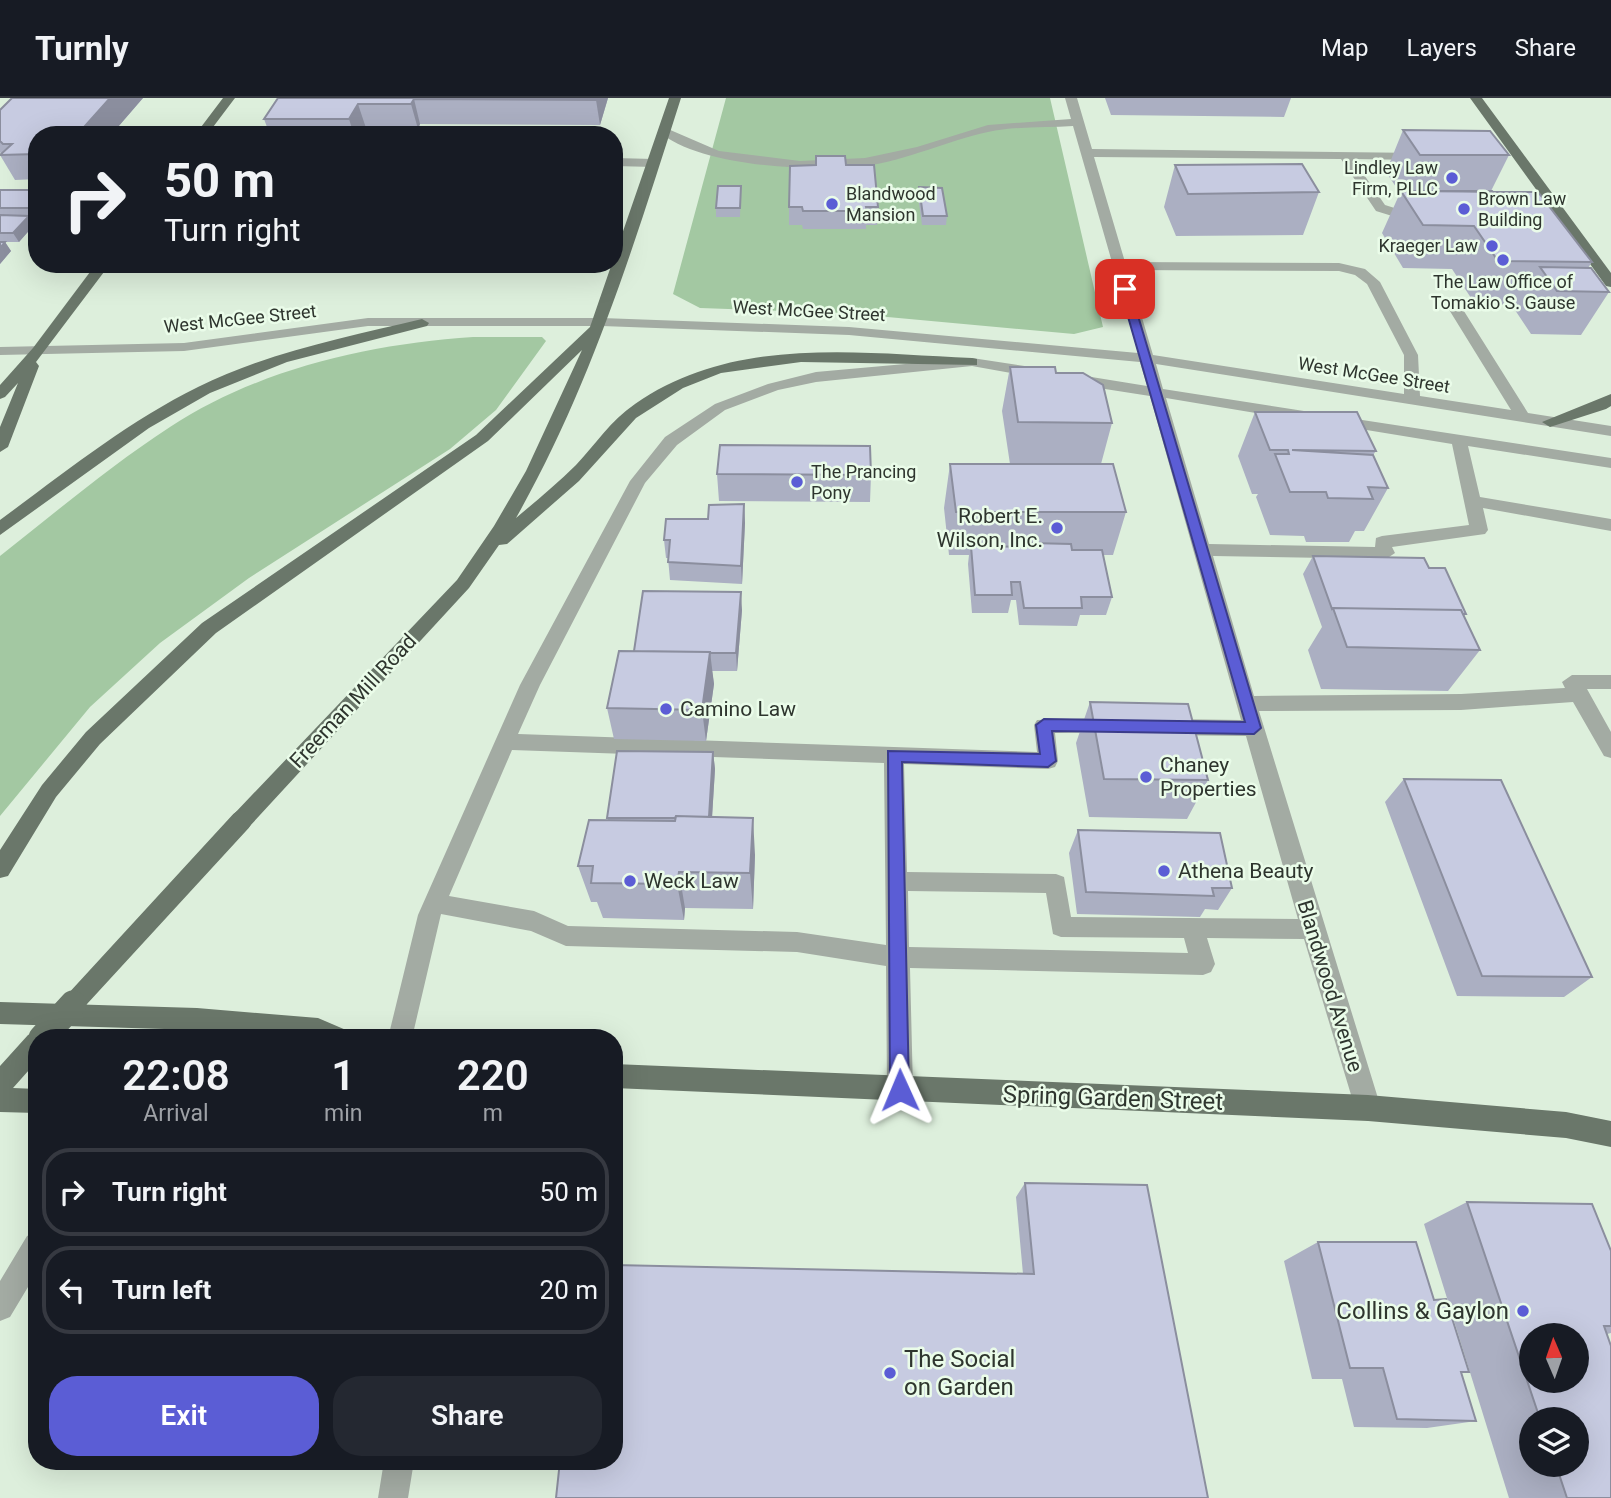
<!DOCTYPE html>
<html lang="en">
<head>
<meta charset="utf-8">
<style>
	body { margin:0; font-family:Roboto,sans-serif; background:#242831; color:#f1f3f6; height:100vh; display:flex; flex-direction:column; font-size:26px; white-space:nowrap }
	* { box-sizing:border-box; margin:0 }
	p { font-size:23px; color:#9ea1a6 }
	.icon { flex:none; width:38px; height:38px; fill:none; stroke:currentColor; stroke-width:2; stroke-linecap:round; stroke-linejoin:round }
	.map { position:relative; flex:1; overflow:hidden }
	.details { position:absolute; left:28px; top:931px; width:595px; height:441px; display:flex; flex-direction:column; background:#171b24; border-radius:28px; box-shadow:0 7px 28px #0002 }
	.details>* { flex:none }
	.top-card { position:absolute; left:28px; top:28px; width:595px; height:147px; border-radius:28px; box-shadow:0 7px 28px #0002; background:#171b24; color:#f1f3f6; overflow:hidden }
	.needle { width:46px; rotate:358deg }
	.fabs { position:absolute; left:1519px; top:1225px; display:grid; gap:14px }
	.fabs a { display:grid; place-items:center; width:70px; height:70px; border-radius:50%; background:#171b24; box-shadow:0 7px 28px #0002; font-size:35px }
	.pin { position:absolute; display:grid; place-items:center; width:60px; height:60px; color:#fff; margin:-30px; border-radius:14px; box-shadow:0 4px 10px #0006 }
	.me { position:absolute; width:77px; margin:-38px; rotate:359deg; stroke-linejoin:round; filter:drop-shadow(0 0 5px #0008) }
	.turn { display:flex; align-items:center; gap:24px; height:147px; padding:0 21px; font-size:32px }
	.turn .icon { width:91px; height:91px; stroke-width:2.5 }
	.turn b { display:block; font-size:49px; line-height:60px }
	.eta { display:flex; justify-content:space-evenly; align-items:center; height:119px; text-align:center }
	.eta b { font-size:42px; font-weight:600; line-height:49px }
	.cta { display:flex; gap:14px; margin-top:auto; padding:14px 21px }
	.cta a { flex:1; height:80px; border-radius:28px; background:#5b5dd5; color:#fff; font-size:28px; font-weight:600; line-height:80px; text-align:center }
	.cta a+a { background:#242831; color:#f1f3f6 }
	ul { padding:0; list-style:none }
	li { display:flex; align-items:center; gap:21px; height:88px; margin:0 14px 10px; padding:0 7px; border:4px solid #363941; border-radius:28px }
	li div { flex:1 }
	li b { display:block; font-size:26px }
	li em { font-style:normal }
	header { display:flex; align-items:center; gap:42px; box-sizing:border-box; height:98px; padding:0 35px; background:#171b24; border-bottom:2px solid #363941 }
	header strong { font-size:33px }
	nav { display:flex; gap:38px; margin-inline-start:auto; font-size:24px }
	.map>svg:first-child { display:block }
	.green { fill:#a3c8a2 }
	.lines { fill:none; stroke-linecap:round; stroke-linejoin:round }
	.minor { fill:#a3aba3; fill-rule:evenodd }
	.major { fill:#6a776a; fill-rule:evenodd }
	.major-bridge-far1 { stroke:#6a776a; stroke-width:21 }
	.major-bridge { stroke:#6a776a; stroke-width:27 }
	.wall { fill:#abafc2; fill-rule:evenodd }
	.shaded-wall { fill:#8b8e9e }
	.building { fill:#c7cbe1; stroke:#8b8e9e; stroke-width:2; fill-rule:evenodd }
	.route { fill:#5b5dd5; stroke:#3b3c8a; stroke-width:2 }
	.poi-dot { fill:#5b5dd5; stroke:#eafce9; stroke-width:2.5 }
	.labels { text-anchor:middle; stroke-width:5; stroke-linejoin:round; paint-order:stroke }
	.far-poi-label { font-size:18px; fill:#2e352e; stroke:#eafce9; text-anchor:start }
	.far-street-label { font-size:18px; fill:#2e352e; stroke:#eafce9 }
	.poi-label { font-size:21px; fill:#2e352e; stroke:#eafce9; text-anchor:start }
	.street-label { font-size:21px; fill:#2e352e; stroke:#eafce9 }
	.near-street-label { font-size:24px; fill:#2e352e; stroke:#eafce9 }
	.near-poi-label { font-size:24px; fill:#2e352e; stroke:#eafce9; text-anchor:end }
</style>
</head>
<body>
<header>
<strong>Turnly</strong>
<nav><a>Map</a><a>Layers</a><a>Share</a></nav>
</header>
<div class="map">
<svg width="1611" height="1400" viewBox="0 0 1611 1400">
	<rect width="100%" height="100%" fill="#ddefdc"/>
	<path class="green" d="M726 0H1050L1103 229 1074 236 844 215 700 210 673 196Z
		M473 239H542L546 243 496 312 450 351 249 480 160 545 90 609 0 718V458C56 414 110 368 170 329 259 271 368 246 473 239Z"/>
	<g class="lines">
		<path class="minor" d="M1065 0H1077L1092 51 1423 55V61L1419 62 1353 61 1385 107 1423 119 1424 122 1418 126 1376 113 1341 61 1094 59 1125 164 1339 165 1365 171 1380 184 1418 257 1420 298 1511 312 1448 210 1455 206 1462 210 1528 315 1611 328V338L1156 266 1163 291 1304 313 1312 318 1304 323 1166 300 1209 446 1375 449 1376 440 1382 438 1469 427 1452 346 1330 326V320L1336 318 1611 360V370L1468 348 1480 399 1611 421V433L1483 410 1488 432 1485 436 1392 449 1395 455 1386 461 1213 458 1254 598 1461 596 1565 590 1562 584 1572 577H1611V591H1587L1611 634V660L1604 658 1573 604 1461 612 1259 613 1381 1010 1377 1019 1368 1023 1359 1019 1355 1010 1304 841 1207 840 1215 866 1211 874 1203 877 910 870 913 992 909 1001 900 1004 891 1001 887 992 886 868 797 854 566 848 531 833 441 816 412 940H388L418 817 520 587 630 383 665 339 715 306 768 286 816 274 972 260 1038 270 1046 275 1038 280 972 268 816 284 778 292 725 312 677 347 645 385 540 587 518 636 1037 654 1034 627 1037 622 1108 620 1115 622 1118 628 1115 634 1055 635 1058 663 1055 669 1048 671 904 666 907 774 1056 776 1064 779 1071 819 1298 821 1246 638 1165 637 1158 635 1155 629 1158 623 1165 621 1241 622 1150 298 1073 286 1065 281 1073 276 1147 288 1140 264 849 237 602 228H368L184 253 0 257V249L184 245 368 220H602L849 229 1138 255 1073 28C1046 30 1015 28 988 34 946 43 908 62 865 68 812 74 699 69 658 33L668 31 719 53 800 63 865 60 917 49 988 27 1071 21ZM1128 172 1339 173 1355 177 1367 186 1404 257V296L1153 257ZM512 652 884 665 886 847 797 834 568 828 534 813 449 798ZM908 793 1046 795 1053 836 1061 839 1184 840 1188 855 909 849Z
			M614 60 654 61 660 65 654 69 614 68Z
			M37 1134V1174L10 1219 0 1223V1183L27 1138Z
			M384 1363H414L408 1400H378Z"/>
		<path class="major" d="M223 0H235L207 37H195Z
			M669 0H681C635 144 591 288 516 420 536 403 557 386 576 367 595 347 611 322 635 306 734 237 859 255 972 260L977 261V267L801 264 721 275 683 290 636 320 579 383 507 446 499 447 469 490 249 729 241 732 233 729 230 723 233 717 457 482 494 428 526 373 582 252 488 343 216 535 100 646 56 699 8 778 0 780V752L42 687 86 634 202 525 476 337 590 229Z
			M1470 0H1482L1611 175V189L1606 188Z
			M96 166H110L36 264 39 268 8 349 0 354V329L18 285 5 299 0 301V287L33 250Z
			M422 221 429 225 427 228 287 264 210 295 149 330 0 437V422C64 375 127 324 198 289 269 254 347 239 422 221Z
			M1611 296V308L1606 311 1550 329 1542 324Z
			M0 904 197 910 318 920 346 932 349 940H285L197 932 0 926Z
			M37 933 47 940H37V963L13 990 37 991V1015L0 1014V968L28 937Z
			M614 966 1368 997 1566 1014 1611 1023V1049L1566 1040 1368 1023 614 990Z"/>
		<path class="major-bridge-far1" d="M71 908 241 723"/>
		<path class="major-bridge" d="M42 940 73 906"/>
	</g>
	<path class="wall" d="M12 0H143L111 37H37V81L15 82 0 57 1 56 0 54V12Z
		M278 0H608L600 27 420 26 418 31 366 30 362 37H270L264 21Z
		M1105 0H1291L1284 19 1111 17Z
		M1403 32 1509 57 1491 93 1592 164 1588 170 1609 194 1581 237 1531 236 1515 212 1518 207 1475 206 1452 171 1403 170 1382 135 1400 95 1386 74Z
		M846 67 878 109 877 127H866V131H803L802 127H789V109Z
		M1175 67 1319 94 1303 137 1176 138 1164 109Z
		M741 88 740 119H716V110Z
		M919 89 947 118 946 127H922L918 98Z
		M0 92H37V119H29L34 127 19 144H5L11 153 0 166Z
		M1010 269 1056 275 1112 325 1101 366 1126 414 1113 457H1103L1112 499 1106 517H1080L1077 528 1019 527 1016 502H1011L1008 515H972L968 466 969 457H949L944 410 950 366H1010L1002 313Z
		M1255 314 1376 353 1373 357 1388 390 1364 433H1355L1349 444H1306L1304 438 1270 437 1256 399 1258 396H1252L1238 358Z
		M717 376 871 377 870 404 719 403Z
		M744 406 745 425 742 486 670 482 668 460H666L664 442Z
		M1313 458 1429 470 1466 516 1464 518 1480 552 1448 593 1321 591 1308 552 1322 529 1303 476Z
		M742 512 737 573H712L714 586 706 643 614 641 607 610 634 553Z
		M1090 604 1208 682 1187 721 1089 719 1076 645Z
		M713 654 715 671 712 719 755 757 753 811 685 810 684 822 603 820 597 804H591L578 768 608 722 607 720Z
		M1404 681 1592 879 1564 899 1457 898 1385 704Z
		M1078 732 1232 790 1218 812 1205 811 1200 819 1077 816 1069 755Z
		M1025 1085 1208 1400 1023 1176 1016 1099Z
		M1467 1104 1611 1153V1235L1607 1236 1611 1400H1509L1424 1126ZM1531 1321H1577V1367H1531Z
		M1318 1144 1434 1202 1469 1274 1461 1275 1476 1323 1427 1330 1354 1329 1342 1281H1312L1284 1163Z"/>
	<path class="shaded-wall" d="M110 0H143L111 37H77Z
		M597 0H608L600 27 596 2Z
		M414 1 420 26 418 31 411 6Z
		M358 6 366 30 362 37H354L349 21Z
		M29 118 34 127 19 144 13 135Z
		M5 144 11 153 0 166V150Z
		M744 406 745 425 742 486 741 468Z
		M741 494 742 512 737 573 736 555Z
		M710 554 714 586 706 643 702 612Z
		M713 654 715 671 711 736 709 720Z
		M753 720 755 757 753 811 750 775Z
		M679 774 685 810 684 822 677 786Z"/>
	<path class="building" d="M12 0H110L77 37H37V56L0 57 12 46H3L0 43V12Z
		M278 0H597L596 2 414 1 411 6H358L349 21H264Z
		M1403 32 1490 33 1509 57H1420Z
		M816 58H845L846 67H874L878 109H866L867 113H803L802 109H789L790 68 816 67Z
		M1302 66 1319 94 1188 96 1175 67Z
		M718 88H741L740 110H716Z
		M919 89 942 90 947 118H923Z
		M0 92H37V107L35 110H0Z
		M1401 93 1538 94 1592 164 1498 163 1474 128 1423 127Z
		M1431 93H1492L1493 94Z
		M0 117 29 118 13 135H0Z
		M0 144H5L0 150Z
		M1540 169 1591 170 1609 194 1557 193Z
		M1010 269H1055L1056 275H1083L1103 287 1112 325 1018 324Z
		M1255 314H1357L1376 353 1292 352 1373 357 1388 390 1368 389 1373 401 1328 400 1326 394H1290L1275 356H1289L1288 352H1270Z
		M720 347 870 348 871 377 717 376Z
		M950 366H1113L1126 414H956Z
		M744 406 741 468 668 464 670 442H664L666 421H708L709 407Z
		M1031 445 1071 446 1072 452H1102L1112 499H1081L1082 510H1024L1020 484H1011L1012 497H975L971 448 1031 449Z
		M1313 458 1424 460 1429 470H1445L1466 516H1463L1461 512 1333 510 1332 511Z
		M643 493 741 494 736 555H710V554L634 553Z
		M1333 510 1461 512 1480 552 1347 549Z
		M619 553 710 554 702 612 607 610Z
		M1090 604 1188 606 1208 682 1104 681Z
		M617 653 713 654 709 719 676 718 675 720H607Z
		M1404 681 1501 682 1592 879 1482 878Z
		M676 718 753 720 750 775 679 774 677 786 591 785 593 768H578L589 722 675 723Z
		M1078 732 1220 735 1232 790H1212L1214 798 1086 794Z
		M1025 1085 1147 1087 1208 1400H556L560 1363H614V1167L1034 1176Z
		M1467 1104 1592 1106 1611 1153V1228H1604L1611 1248V1400H1567L1556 1367H1577V1321H1540ZM1531 1237H1577V1283H1531Z
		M1318 1144H1416L1434 1202 1446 1201 1469 1274H1461L1476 1323 1397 1321 1383 1270H1350Z"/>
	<path class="route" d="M1125 188 1130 191 1261 630 1254 636 1052 633 1056 663 1048 669 902 664 909 992 907 998 900 1001 893 998 890 992 888 653 1040 656 1036 627 1044 621 1245 624 1120 191Z"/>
	<g class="poi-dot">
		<circle cx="1452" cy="80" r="7"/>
		<circle cx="832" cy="106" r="7"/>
		<circle cx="1464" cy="111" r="7"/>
		<circle cx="1492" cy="148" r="7"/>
		<circle cx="1503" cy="162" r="7"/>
		<circle cx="797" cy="384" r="7"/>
		<circle cx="1057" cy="430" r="7"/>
		<circle cx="666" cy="611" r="7"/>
		<circle cx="1146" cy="679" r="7"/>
		<circle cx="1164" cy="773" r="7"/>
		<circle cx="630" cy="783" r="7"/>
		<circle cx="1523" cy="1213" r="7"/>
		<circle cx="890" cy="1275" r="7"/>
	</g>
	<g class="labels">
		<g class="far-poi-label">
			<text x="1438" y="76" text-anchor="end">Lindley Law<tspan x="1438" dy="21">Firm, PLLC</tspan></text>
			<text x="846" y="102">Blandwood<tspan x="846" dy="21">Mansion</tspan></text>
			<text x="1478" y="107">Brown Law<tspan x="1478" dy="21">Building</tspan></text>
			<text x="1478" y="154" text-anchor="end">Kraeger Law</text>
			<text x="1503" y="190" text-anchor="middle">The Law Office of<tspan x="1503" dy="21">Tomakio S. Gause</tspan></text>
			<text x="811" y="380">The Prancing<tspan x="811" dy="21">Pony</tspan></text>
		</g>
		<g class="far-street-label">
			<text transform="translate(809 213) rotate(3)" y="6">West McGee Street</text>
			<text transform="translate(240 221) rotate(-6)" y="6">West McGee Street</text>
			<text transform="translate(1374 277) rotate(9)" y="6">West McGee Street</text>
		</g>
		<g class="poi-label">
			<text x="1043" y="425" text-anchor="end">Robert E.<tspan x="1043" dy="24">Wilson, Inc.</tspan></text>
			<text x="680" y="618">Camino Law</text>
			<text x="1160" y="674">Chaney<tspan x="1160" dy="24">Properties</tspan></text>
			<text x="1178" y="780">Athena Beauty</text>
			<text x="644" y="790">Weck Law</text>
		</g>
		<g class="street-label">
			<text transform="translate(353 603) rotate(-47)" y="7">Freeman Mill Road</text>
			<text transform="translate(1330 888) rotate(73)" y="7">Blandwood Avenue</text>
		</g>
		<g class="near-street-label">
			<text transform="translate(1113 1000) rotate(2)" y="8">Spring Garden Street</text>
		</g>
		<g class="near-poi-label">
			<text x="1509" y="1221">Collins &amp; Gaylon</text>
			<text x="904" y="1269" text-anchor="start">The Social<tspan x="904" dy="28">on Garden</tspan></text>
		</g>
	</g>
</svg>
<div class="fabs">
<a><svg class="needle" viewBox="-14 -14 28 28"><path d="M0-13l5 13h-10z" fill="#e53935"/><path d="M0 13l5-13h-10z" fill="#9ea1a6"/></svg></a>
<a><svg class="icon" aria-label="layers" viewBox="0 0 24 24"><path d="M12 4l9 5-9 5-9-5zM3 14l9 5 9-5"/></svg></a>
</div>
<div class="pin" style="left:1125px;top:191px;background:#d93025"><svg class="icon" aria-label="arrive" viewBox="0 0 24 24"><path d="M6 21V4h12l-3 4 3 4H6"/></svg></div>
<svg class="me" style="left:900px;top:992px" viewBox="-20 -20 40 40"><path d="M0-17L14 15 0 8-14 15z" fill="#5b5dd5" stroke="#fff" stroke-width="4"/></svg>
<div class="top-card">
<div class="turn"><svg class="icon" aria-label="right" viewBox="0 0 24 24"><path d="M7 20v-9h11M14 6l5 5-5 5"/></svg><div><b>50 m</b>Turn right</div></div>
</div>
<section class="details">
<div class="eta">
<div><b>22:08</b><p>Arrival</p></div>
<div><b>1</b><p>min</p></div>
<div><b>220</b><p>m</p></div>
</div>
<ul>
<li><svg class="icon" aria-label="right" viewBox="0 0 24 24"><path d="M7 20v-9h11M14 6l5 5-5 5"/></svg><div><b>Turn right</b></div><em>50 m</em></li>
<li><svg class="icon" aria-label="left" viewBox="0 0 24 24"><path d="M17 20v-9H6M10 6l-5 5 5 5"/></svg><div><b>Turn left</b></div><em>20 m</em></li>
</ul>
<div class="cta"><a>Exit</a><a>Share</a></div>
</section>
</div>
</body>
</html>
